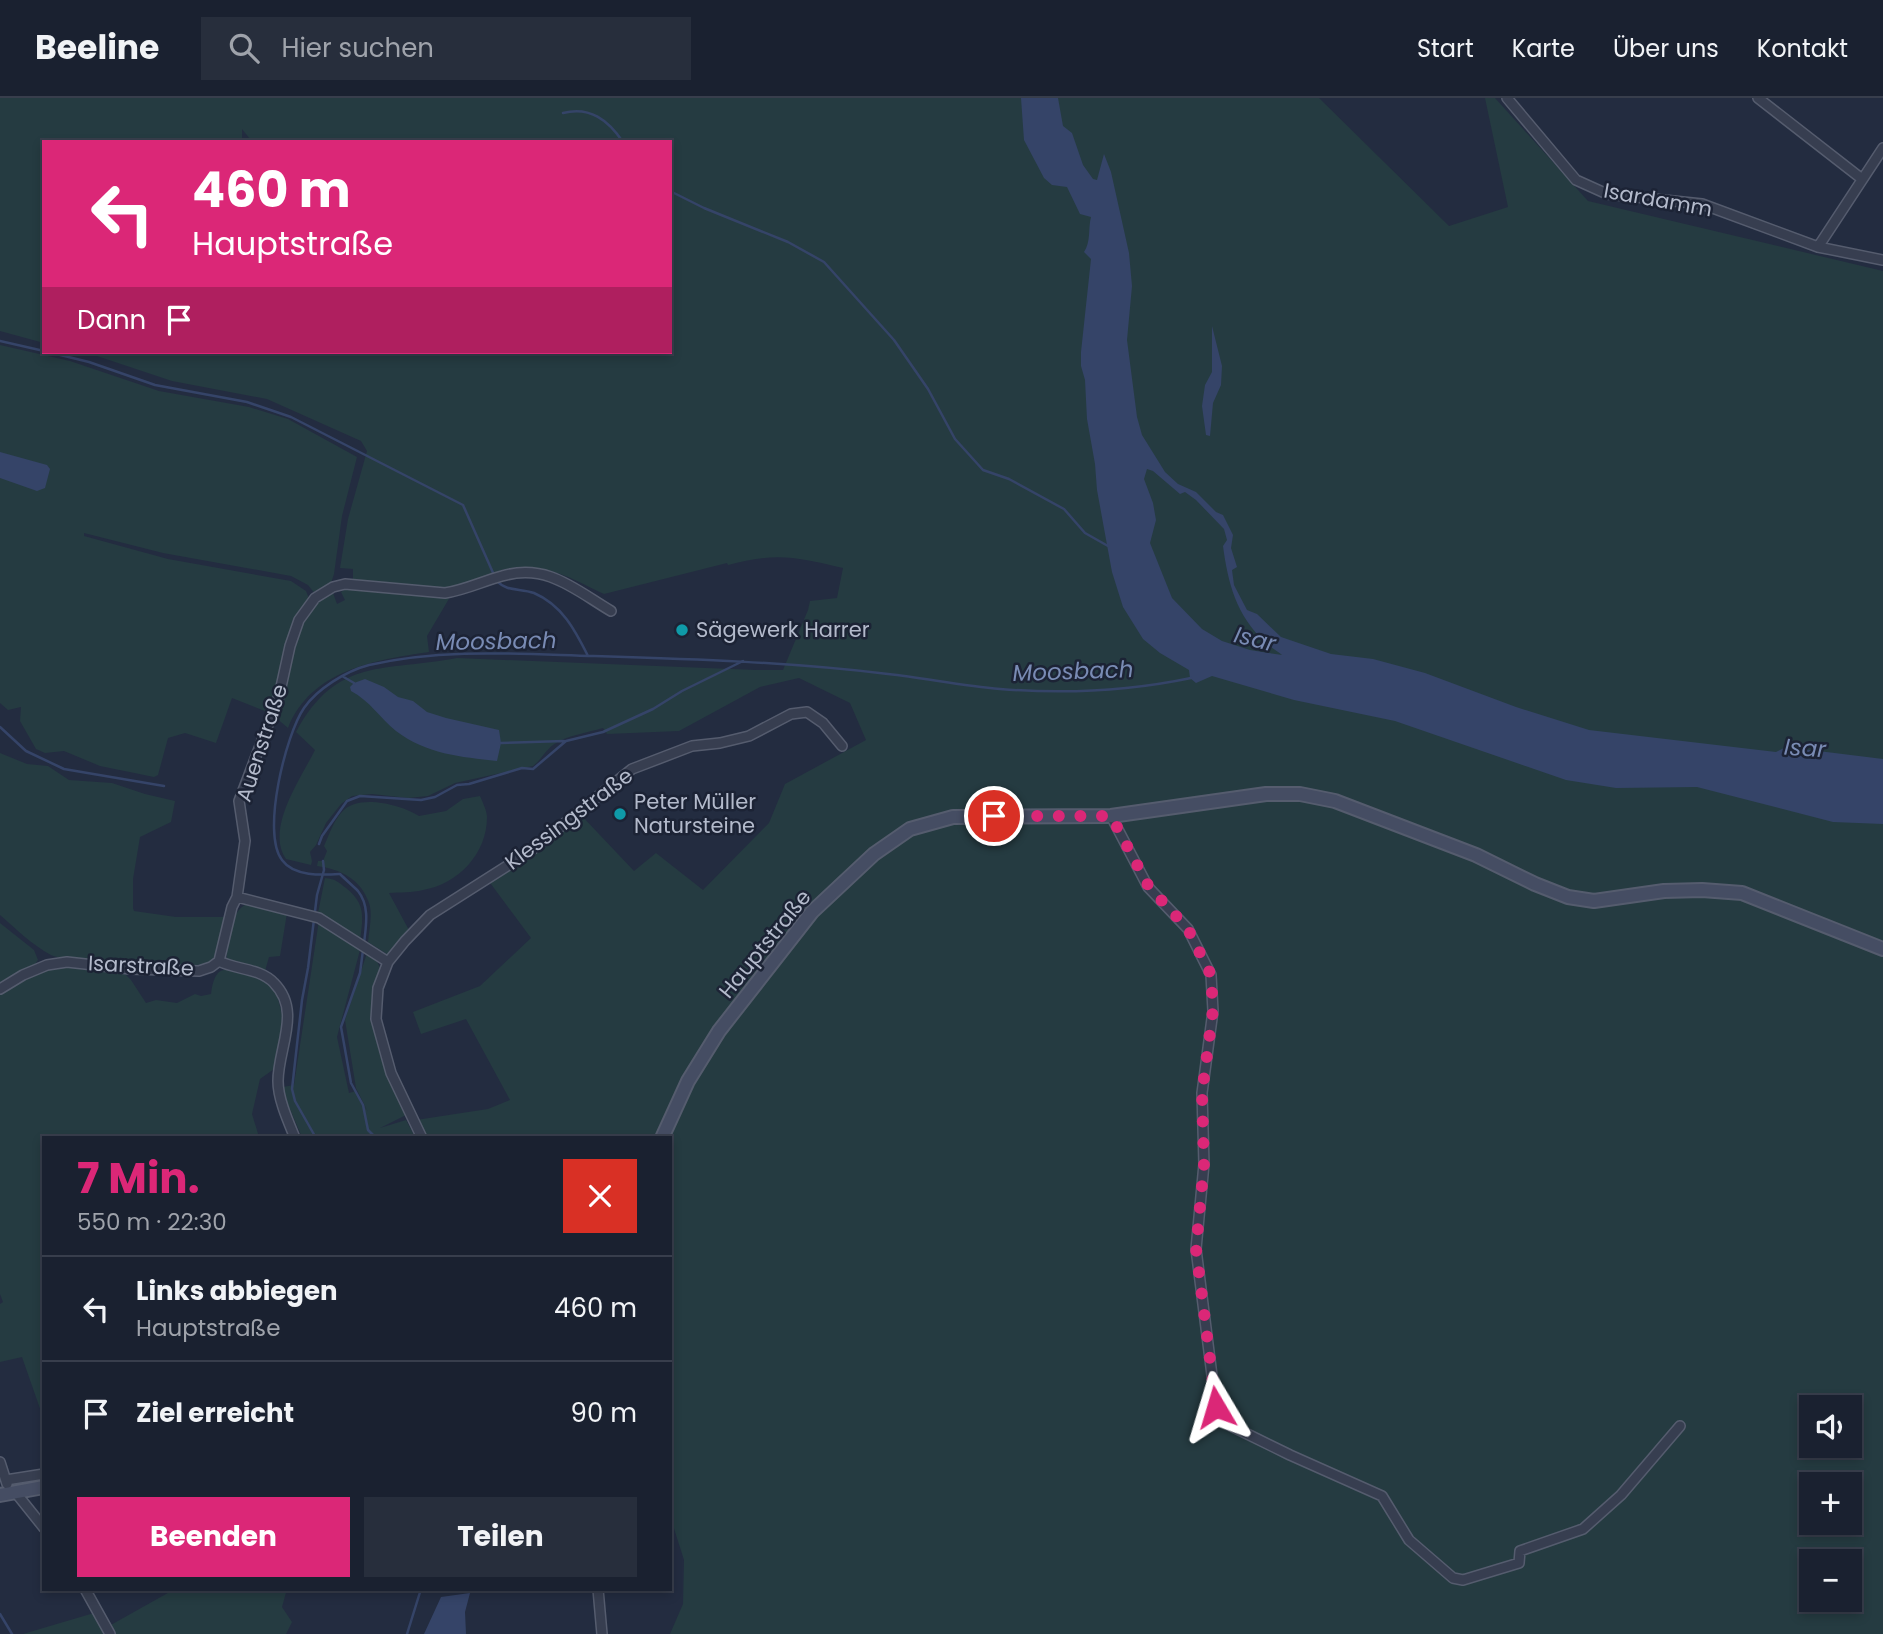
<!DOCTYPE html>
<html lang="de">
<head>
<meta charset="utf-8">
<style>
	body { margin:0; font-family:Poppins,sans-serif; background:#272e3c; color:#f1f3f6; height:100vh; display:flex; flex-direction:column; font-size:26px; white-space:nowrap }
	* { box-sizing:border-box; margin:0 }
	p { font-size:23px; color:#9fa3ab }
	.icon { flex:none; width:38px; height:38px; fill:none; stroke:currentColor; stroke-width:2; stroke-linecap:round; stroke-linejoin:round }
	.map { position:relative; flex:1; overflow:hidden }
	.sheet { position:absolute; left:42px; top:1038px; width:630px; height:455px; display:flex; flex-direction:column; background:#1a2130; border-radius:0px; box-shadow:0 4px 10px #0003,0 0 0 2px #383e4c }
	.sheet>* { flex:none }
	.guide { position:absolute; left:42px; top:42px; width:630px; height:214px; border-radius:0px; box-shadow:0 4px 10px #0003,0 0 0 2px #383e4c; background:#db2777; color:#fff; overflow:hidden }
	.controls { position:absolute; left:1799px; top:1297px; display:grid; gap:14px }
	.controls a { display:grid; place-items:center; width:63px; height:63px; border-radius:0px; background:#1a2130; box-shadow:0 4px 10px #0003,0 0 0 2px #383e4c; font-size:35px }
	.pin { position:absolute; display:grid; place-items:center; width:60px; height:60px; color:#fff; margin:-30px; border:4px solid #fff; border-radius:50%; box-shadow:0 2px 7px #0007 }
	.me { position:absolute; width:77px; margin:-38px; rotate:353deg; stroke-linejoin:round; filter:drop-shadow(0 0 5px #0008) }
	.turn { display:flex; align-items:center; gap:24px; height:147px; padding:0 35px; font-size:32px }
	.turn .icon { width:91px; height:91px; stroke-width:2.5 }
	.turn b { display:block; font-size:49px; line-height:60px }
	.then { display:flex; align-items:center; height:66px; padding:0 35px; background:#0003; gap:14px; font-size:26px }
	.round { display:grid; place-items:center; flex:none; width:74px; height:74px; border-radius:0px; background:#272e3c }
	.summary { display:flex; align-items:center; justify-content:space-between; height:119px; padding:0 35px }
	h1 { font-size:42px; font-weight:700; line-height:52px; color:#db2777 }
	.button { display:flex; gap:14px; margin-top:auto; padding:14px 35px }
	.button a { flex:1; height:80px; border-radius:0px; background:#db2777; color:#fff; font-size:28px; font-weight:700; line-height:80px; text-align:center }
	.button a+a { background:#272e3c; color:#f1f3f6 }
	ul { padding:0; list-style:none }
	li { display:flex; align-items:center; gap:21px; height:105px; padding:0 35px; border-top:2px solid #383e4c }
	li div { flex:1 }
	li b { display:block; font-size:26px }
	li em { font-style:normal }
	header { display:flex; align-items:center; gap:42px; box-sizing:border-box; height:98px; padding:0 35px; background:#1a2130; border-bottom:2px solid #383e4c }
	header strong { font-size:33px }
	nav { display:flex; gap:38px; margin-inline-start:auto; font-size:24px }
	.search { width:490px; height:63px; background:#272e3c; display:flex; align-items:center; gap:18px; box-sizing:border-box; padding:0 24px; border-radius:0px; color:#9fa3ab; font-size:26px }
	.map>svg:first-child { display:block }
	.green { fill:#253b41; fill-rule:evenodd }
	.water { fill:#354468; fill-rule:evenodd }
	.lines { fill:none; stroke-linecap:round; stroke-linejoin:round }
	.stream { stroke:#354468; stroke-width:2.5 }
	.minor-casing { stroke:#555c6e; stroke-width:12 }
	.secondary-casing { stroke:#555c6e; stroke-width:16 }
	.minor { stroke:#373e50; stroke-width:9 }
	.secondary { stroke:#454d63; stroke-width:12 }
	.route { stroke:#db2777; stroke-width:12; stroke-dasharray:0 21.6 }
	.culture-dot { fill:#0f9aa8; stroke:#1c2335; stroke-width:2.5 }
	.labels { text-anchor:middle; stroke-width:5; stroke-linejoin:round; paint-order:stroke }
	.street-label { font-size:21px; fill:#b3bacb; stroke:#1c2335 }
	.poi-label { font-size:21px; fill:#b3bacb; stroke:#1c2335; text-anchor:start }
	.water-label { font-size:23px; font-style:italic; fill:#798bb4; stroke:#1c2335 }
</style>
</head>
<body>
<header>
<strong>Beeline</strong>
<div class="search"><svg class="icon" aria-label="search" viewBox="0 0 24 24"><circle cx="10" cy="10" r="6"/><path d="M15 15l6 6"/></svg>Hier suchen</div>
<nav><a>Start</a><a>Karte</a><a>Über uns</a><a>Kontakt</a></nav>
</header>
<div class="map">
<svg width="1883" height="1536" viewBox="0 0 1883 1536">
	<rect width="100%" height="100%" fill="#232c40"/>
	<path class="green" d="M0 0H1319L1449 128 1508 109 1485 0H1495L1588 103 1883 173V1536H670L683 1506 684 1462 670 1418V1040L424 1039 416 1022 488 1011 510 1002 466 921 421 936 413 914 480 888 531 840 488 782 580 716 634 773 656 755 703 792 769 725 785 686 866 642 850 605 799 580 760 589 679 633 607 636 603 630C587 635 567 637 553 647 545 653 541 662 533 668L455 685 428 698 408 700 372 696 352 698 341 706 326 725 316 747 310 754 312 763 311 767 286 761C265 731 301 680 315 652L296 634C337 558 385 574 457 560L756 572H783L808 512 810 503 837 500 843 470C795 459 777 454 728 467L727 465 604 496C571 480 547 464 509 474L504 471 498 474 497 478 447 492 353 484V471L340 470 348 421 367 353 361 343 267 301 172 283 85 254H670V44H260L250 41 242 31V44H44V245L0 233ZM1811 1309H1850V1348H1811ZM1811 1386H1850V1424H1811ZM1811 1463H1850V1502H1811Z
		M0 247 70 263 159 293 249 309 288 321 357 359 342 418 334 476 330 488 315 496 308 487 291 478 163 455 84 435V438L168 461 291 483 306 493 310 503 270 615 232 600 216 645 185 635 168 640 158 677 154 679 100 668 64 653 45 655 36 651 20 623 21 609 8 612 0 605Z
		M345 491 450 499 427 538 429 554C375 562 311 572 288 630L275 619C295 576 282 520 333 495L337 506 345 502 341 494Z
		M0 655 27 666 48 668 69 682 112 685 145 696 175 703 171 724 140 739 133 781V810L134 813 176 819H226C223 833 222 855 210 864 196 873 66 865 51 857 32 847 15 830 0 817Z
		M480 698C483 705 487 713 487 719 487 756 458 786 423 792 412 795 400 794 389 795L410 834 387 856 368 844C369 832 373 816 369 805 361 781 340 771 317 768L318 763H323L327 753 324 748C329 737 334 722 342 714 358 695 402 707 419 718L446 713 463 701Z
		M325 780C336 781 338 784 346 790 366 806 363 819 360 843L318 815Z
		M247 806 287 815 280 858 269 859 265 873 232 864 227 860C226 844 231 812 247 806Z
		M319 822C334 832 345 844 360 852L337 939 349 995 356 993 368 1014 356 990 345 922 367 855 374 857 381 872C362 924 382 970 406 1017L380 1030 406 1022 415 1039H302L286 1002 283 989 294 987Z
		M0 825 34 852 38 862 33 869 0 887Z
		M64 869 123 874 131 882 146 905 156 902 177 905 195 896 201 898 211 896C212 889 213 881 218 875 227 864 264 883 275 889L283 920 274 971 260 981 252 1016 259 1039 44 1040V1322L22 1259 0 1264V1206L3 1204 0 1196V894L41 873Z
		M175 1491H287L282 1509 292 1524 286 1536H113L109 1528Z
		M94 1515 105 1536H23Z"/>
	<path class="water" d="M1021 0H1058L1063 28 1072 35 1083 67 1093 81 1097 82 1104 56 1111 74 1129 155 1132 188 1127 242 1137 319 1142 337 1165 374 1178 386 1196 394 1216 414 1223 417 1233 437 1231 450 1237 469 1232 472 1234 487 1247 512 1257 516 1281 539 1331 556 1373 561 1425 575 1516 609 1589 632 1776 654 1786 649 1883 661V726L1833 724 1697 689 1616 690 1566 682 1395 623 1294 602 1212 578 1196 585 1190 580 1189 572 1160 555 1143 541 1123 509 1112 474 1097 392 1095 366 1087 321 1085 282 1081 268V254L1091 161 1084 154C1091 144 1088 130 1091 119L1080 116 1067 89 1052 87 1044 80 1024 42ZM1147 371 1153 373 1180 396 1185 394 1196 402 1224 431 1227 442 1223 448C1228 485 1236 517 1265 544 1270 549 1277 553 1282 557L1250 552 1222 543 1202 531 1172 500 1150 445 1156 422 1153 405 1144 381Z
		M1212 228 1222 268 1221 287 1213 305 1210 338 1206 337 1202 308 1205 287 1212 274Z
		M0 354 47 367 50 371 45 390 37 393 0 380Z
		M365 581 384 589 398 599 413 603 427 614 446 620 499 632 501 645 497 663C461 659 426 656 396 633 380 620 370 603 351 593L350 589 354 585Z
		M470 1495 465 1514 466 1536H424L441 1499Z"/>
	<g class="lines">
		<path class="stream" d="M563 15C590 8 608 22 623 44
			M670 93 704 110 788 144 824 164 894 242 928 291 955 341 983 372 1009 381 1064 411 1085 435 1108 448
			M0 243 44 253
			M48 254 89 264 155 287 247 304 291 319 463 407 494 477
			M497 483C507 494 520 490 534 495 562 507 575 532 588 558
			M342 578 354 585
			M0 629 26 653 64 671 164 688
			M501 645 564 643
			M319 746 322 738 347 703 360 698 421 702 435 699 457 687 469 686 522 670 533 671 566 643 603 634 653 611 682 593 743 563
			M364 845C366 828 370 808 358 793 352 787 346 782 340 776 323 777 294 779 282 762 261 735 286 636 304 610 317 591 346 573 369 567 443 550 519 556 594 558 692 561 790 564 888 576 925 580 962 588 1000 591 1063 596 1129 593 1191 580
			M363 852 360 875 341 929 351 985 363 1007 368 1032 376 1040
			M316 1040 295 1003 292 991 302 902 308 870 317 797 324 772 323 763
			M0 1516 12 1536
			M407 1536 421 1491"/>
		<g class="minor-casing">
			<path id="minor" d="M1507 0 1576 82 1607 96 1702 106 1818 149 1883 162
				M1758 0 1862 81
				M1818 149 1883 50
				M1111 718 1148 789 1188 831 1211 877 1213 913 1202 995 1204 1066 1196 1151 1216 1309 1227 1326 1290 1357 1382 1398 1409 1442 1453 1480 1463 1482 1519 1465 1520 1453 1583 1431 1621 1397 1680 1328
				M237 799 319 820 388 864
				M219 863C236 872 260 870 274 885 302 913 278 950 278 983 278 1001 288 1023 295 1040
				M0 891 23 877 47 867 67 864 130 871 199 873 211 869 219 863 232 809 237 799 245 743 239 703 279 598 290 548 299 522 315 500 333 489 345 486 445 495C465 492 483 483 502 478 547 465 574 491 611 513
				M422 1040 391 975 376 921 378 890 388 864 405 843 430 817 529 754 632 671 692 648 720 645 749 638 791 616 807 614 823 625 842 648
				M0 1364 7 1386
				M6 1382 44 1376
				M16 1395 44 1430
				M85 1491 110 1536
				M598 1491 602 1536"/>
		</g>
		<g class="secondary-casing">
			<path id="secondary" d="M662 1040 688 983 719 933 812 814 874 756 910 731 953 719 1111 718 1266 696H1300L1335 703 1476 757 1535 786 1568 799 1594 803 1664 793 1702 792 1742 795 1883 851
				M0 1397 44 1389"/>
		</g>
		<use href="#minor" class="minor"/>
		<use href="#secondary" class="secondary"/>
	</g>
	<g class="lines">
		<path class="route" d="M994 718H1111L1149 789 1188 831 1211 877 1213 912 1202 995 1204 1066 1196 1151 1216 1309"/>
	</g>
	<g class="culture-dot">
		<circle cx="682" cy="532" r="7"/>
		<circle cx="620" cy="716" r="7"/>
	</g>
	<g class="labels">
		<g class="street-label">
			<text transform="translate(1658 102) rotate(10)" y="7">Isardamm</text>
			<text transform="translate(262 645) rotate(-72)" y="7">Auenstraße</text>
			<text transform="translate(569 721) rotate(-37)" y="7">Klessingstraße</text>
			<text transform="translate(765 846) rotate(-51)" y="7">Hauptstraße</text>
			<text transform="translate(141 868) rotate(3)" y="7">Isarstraße</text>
		</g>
		<g class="poi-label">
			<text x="696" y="539">Sägewerk Harrer</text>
			<text x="634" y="711">Peter Müller<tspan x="634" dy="24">Natursteine</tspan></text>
		</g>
		<g class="water-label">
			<text transform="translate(1255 541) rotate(14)" y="8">Isar</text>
			<text transform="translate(496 543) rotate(-1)" y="8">Moosbach</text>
			<text transform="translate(1073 573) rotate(-2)" y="8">Moosbach</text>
			<text transform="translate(1805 650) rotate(4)" y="8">Isar</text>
		</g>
	</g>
</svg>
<div class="controls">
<a><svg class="icon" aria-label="sound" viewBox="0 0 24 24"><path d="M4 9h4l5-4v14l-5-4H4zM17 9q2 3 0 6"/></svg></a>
<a>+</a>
<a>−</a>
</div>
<div class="pin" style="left:994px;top:718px;background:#d93025"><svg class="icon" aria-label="arrive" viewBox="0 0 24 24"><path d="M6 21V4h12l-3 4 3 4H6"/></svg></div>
<svg class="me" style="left:1216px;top:1309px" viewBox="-20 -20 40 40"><path d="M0-17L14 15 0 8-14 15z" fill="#db2777" stroke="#fff" stroke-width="4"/></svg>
<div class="guide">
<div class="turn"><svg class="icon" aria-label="left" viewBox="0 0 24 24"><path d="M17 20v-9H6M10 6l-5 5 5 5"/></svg><div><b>460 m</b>Hauptstraße</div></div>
<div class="then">Dann<svg class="icon" aria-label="arrive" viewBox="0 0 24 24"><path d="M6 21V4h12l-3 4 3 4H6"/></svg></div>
</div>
<section class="sheet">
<div class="summary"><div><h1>7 Min.</h1><p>550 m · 22:30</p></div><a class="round" style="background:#d93025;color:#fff"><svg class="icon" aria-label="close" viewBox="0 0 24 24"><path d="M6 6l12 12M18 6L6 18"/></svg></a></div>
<ul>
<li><svg class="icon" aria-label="left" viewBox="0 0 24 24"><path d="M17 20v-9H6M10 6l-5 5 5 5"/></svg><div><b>Links abbiegen</b><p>Hauptstraße</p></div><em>460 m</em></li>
<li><svg class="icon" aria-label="arrive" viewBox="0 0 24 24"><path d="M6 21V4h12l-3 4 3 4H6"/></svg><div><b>Ziel erreicht</b></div><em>90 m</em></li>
</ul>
<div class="button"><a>Beenden</a><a>Teilen</a></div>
</section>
</div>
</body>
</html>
